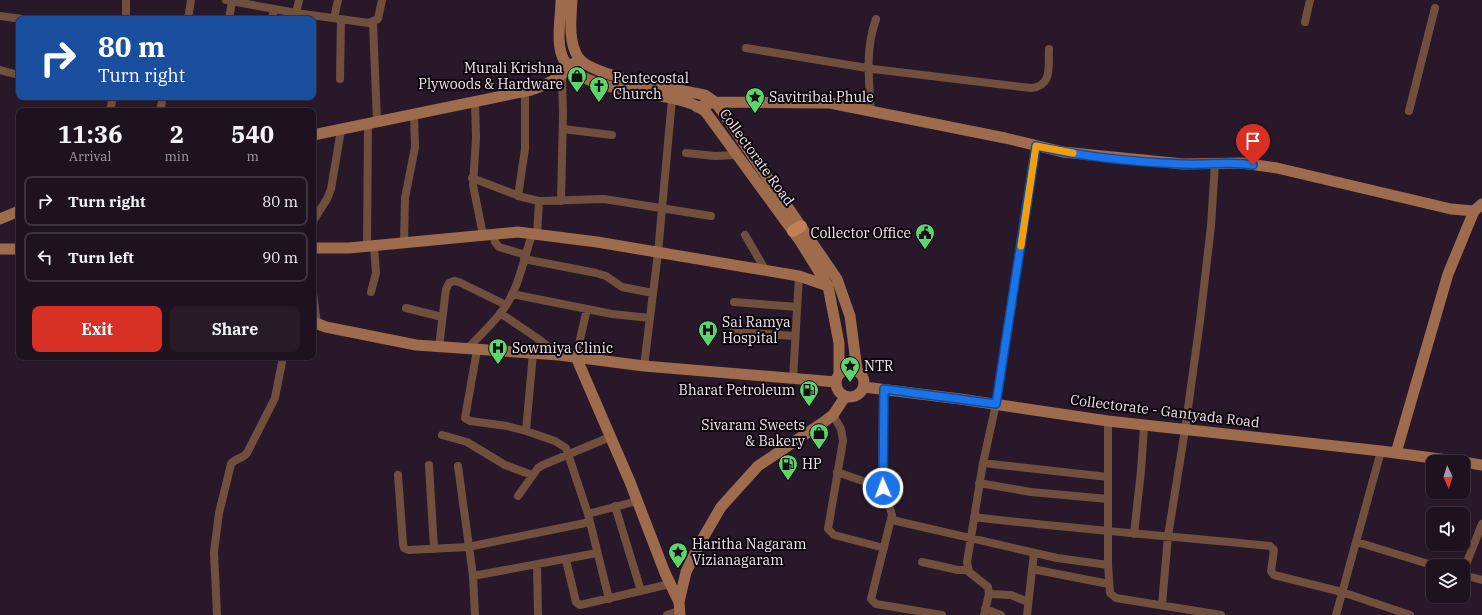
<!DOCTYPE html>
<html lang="en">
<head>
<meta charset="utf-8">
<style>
	body { margin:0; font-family:"IBM Plex Serif",serif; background:#271b28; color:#f1f3f6; height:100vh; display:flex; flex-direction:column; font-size:15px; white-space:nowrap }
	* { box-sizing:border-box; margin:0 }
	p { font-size:13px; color:#a19ea4 }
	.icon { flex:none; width:22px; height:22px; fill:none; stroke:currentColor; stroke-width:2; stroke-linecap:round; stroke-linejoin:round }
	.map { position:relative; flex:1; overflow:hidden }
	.drawer { position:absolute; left:16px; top:108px; width:300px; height:252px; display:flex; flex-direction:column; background:#1f121f; border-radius:8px; box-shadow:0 1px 3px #0004,0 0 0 1px #3c323d }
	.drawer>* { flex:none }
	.banner { position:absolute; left:16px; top:16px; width:300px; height:84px; border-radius:8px; box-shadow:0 1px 3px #0004,0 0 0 1px #3c323d; background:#1a4fa0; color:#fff; overflow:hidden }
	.needle { width:26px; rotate:176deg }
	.buttons { position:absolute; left:1426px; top:455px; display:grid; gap:8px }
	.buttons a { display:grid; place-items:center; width:44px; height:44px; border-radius:8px; background:#1f121f; box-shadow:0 1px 3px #0004,0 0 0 1px #3c323d; font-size:20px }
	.pin { position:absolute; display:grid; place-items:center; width:34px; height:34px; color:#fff; margin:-41px -17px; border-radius:50% 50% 50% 0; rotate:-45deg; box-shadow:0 0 4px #0007 }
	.pin .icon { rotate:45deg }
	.me { position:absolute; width:44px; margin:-22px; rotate:358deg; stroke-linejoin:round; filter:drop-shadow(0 0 3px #0008) }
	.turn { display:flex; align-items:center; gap:14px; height:84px; padding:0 16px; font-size:18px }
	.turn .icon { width:52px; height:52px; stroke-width:2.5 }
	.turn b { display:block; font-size:28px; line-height:34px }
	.eta { display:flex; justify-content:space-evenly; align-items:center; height:68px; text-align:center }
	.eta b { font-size:24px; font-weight:800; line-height:28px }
	.action { display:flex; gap:8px; margin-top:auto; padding:8px 16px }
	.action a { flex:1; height:46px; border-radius:8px; background:#d93025; color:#fff; font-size:16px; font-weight:800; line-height:46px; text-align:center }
	.action a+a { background:#271b28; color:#f1f3f6 }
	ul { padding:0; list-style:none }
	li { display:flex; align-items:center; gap:12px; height:50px; margin:0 8px 6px; padding:0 8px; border:2px solid #3c323d; border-radius:8px }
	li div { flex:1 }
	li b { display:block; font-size:15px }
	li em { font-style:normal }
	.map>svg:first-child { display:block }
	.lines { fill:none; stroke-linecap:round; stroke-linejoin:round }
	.street { stroke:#70503d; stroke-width:8 }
	.secondary { stroke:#9e6b4c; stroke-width:11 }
	.primary { stroke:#c17f56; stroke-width:12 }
	.route-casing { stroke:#114b97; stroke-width:10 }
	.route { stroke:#1a73e8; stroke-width:7 }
	.slow { stroke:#f59e0b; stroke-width:7 }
	.labels { text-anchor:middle; stroke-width:4; stroke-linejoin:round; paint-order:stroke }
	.poi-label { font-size:14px; fill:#f0e4ef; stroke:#0d070d; text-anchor:start }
	.street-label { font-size:14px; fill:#f0e4ef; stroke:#0d070d }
</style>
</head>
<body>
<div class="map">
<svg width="1482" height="615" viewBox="0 0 1482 615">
	<rect width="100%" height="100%" fill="#291829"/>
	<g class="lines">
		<path class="street" d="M226 0 296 13 369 23 378 19 382 0
			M296 13 299 0
			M0 16 22 19
			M334 18 338 0
			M126 19V0
			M188 19 191 0
			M229 19 232 1
			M272 19 274 9
			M373 22 377 122
			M1305 22 1310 0
			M746 48 873 69 1031 88C1053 86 1048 66 1049 49
			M0 70 19 75
			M340 79 341 19
			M475 102 476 138 473 185 483 235
			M110 111 113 97
			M160 111 163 97
			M1409 111 1435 8
			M871 112C869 80 865 49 876 19
			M563 129 612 135
			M686 153 715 156 737 155
			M472 178 522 197 539 201 604 199 711 216
			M518 196 525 149V91
			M561 201 563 114 562 75
			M313 221 327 199 331 189 341 130
			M493 234 495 242 499 247 526 255
			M537 235 539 201
			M745 235 766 271
			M404 243 405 198 415 147 414 114
			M367 246 368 124
			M524 259 596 273 606 276 622 287 653 293
			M371 292 376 273 374 245
			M313 293 317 324
			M512 294 612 314 650 318
			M734 302 797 307
			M406 308 442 317
			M500 313 537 338 559 355
			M733 332 795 336
			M439 347 446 289 449 283 454 281 459 282 506 305
			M467 349C479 336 495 322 505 307 519 286 524 259 532 234
			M477 350 465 418 470 421 507 426 526 431 555 441 566 448 588 514 609 599
			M576 357 587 309
			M644 366 658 253 672 99
			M793 379 799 276
			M883 389 882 481 892 515 871 599 876 604 942 615
			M833 415 841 429 843 441 828 529 834 535 884 548
			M1108 421V565L1110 593 1116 598 1221 615
			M526 431 533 353
			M442 435 467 442 505 465 532 475
			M983 463 1108 477
			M429 465 434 549
			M458 466 473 576 475 615
			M837 472 883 488
			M398 475 403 544 404 548 409 550 468 547 590 522
			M979 483 1031 492 1108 499
			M518 496 538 468 543 465 610 437
			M615 506 641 591
			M588 514 637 501
			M974 517C1072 529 1171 536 1270 546L1274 550 1271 571 1274 575 1342 592 1410 615
			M892 520 1057 558 1108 565
			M1134 534 1141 471 1144 426
			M1357 542 1435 566
			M566 560 576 602 580 605 670 584
			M922 562 958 570H968
			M537 565 538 615
			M1032 569 1109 584
			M1463 572 1482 524
			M1463 575 1482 580
			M473 576 597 553
			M989 594 1011 595 1028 602
			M1162 605 1168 536 1185 430 1200 321 1211 226 1215 163
			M985 609 1001 615
			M217 615 214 552 219 513 231 464C235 458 243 459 247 453L275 398 283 357
			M667 615 679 611
			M984 615 989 594 988 587 969 572 967 562 983 463 996 404 1036 146
			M1027 615 1034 553
			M1336 615 1381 451"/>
		<path class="secondary" d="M561 0C561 18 555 44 564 60 583 94 660 90 692 104 697 106 701 109 705 111L800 241 828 286 839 343V373
			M572 0C571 17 568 42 578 57 592 78 679 89 705 95L715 102 724 114 837 279 850 316 857 370
			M697 107 715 102 830 103 1005 138 1063 152 1183 164 1242 163 1277 168 1451 209 1474 211 1482 204
			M313 135 531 90C549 84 562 77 574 63
			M0 219 19 211
			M313 248H349L518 232 597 242 799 276 828 286
			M0 249H19
			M313 322 326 327 416 345 559 355 644 366 836 382
			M576 357 630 482 665 573 679 602
			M836 383a14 14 0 1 1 28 0a14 14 0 1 1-28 0Z
			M864 387 960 399 1108 421 1381 451 1462 462
			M1396 453 1448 274 1474 211
			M1463 462 1482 465
			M680 615 679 602 686 572 700 543 721 507 758 466 825 421 833 415 845 397"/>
		<path class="primary" d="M793 231 801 226"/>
	</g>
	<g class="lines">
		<g class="route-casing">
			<path id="route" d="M883 488 884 389 996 404 1036 146C1083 157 1134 162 1183 164 1206 165 1230 161 1253 165"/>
		</g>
		<use href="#route" class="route"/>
		<path class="slow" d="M1021 246 1036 146 1073 153"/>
	</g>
	<defs>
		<g id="shop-pin" transform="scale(1)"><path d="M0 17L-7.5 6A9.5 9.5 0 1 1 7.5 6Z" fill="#5ed56c" stroke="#0d070d"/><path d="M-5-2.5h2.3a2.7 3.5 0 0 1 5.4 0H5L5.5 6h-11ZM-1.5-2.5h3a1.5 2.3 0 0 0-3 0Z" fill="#111"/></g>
		<g id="church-pin" transform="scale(1)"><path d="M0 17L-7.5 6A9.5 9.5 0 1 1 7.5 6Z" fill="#5ed56c" stroke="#0d070d"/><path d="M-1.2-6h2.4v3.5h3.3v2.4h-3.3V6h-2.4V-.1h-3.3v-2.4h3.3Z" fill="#111"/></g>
		<g id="sight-pin" transform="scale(1)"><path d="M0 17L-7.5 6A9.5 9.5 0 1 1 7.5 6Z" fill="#5ed56c" stroke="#0d070d"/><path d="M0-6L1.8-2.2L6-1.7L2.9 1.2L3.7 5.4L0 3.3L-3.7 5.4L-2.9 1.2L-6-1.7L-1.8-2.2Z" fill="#111"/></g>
		<g id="civic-pin" transform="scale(1)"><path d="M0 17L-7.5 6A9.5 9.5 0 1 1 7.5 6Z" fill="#5ed56c" stroke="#0d070d"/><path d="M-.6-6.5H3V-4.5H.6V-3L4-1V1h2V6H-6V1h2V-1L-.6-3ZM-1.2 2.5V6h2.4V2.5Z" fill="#111"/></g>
		<g id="hospital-pin" transform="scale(1)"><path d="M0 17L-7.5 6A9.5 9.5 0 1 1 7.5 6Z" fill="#5ed56c" stroke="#0d070d"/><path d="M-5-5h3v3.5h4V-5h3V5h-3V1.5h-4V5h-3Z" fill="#111"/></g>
		<g id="fuel-pin" transform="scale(1)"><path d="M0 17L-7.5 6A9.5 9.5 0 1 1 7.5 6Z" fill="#5ed56c" stroke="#0d070d"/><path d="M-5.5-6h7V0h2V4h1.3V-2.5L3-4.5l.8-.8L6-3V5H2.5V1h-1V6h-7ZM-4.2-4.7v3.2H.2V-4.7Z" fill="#111"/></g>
	</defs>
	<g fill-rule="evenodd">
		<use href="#shop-pin" x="577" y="76"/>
		<use href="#church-pin" x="599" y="86"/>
		<use href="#sight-pin" x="755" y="97"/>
		<use href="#civic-pin" x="925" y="233"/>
		<use href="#hospital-pin" x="708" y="330"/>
		<use href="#hospital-pin" x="498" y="348"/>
		<use href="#sight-pin" x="850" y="366"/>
		<use href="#fuel-pin" x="809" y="390"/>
		<use href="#shop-pin" x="819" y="433"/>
		<use href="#fuel-pin" x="788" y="464"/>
		<use href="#sight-pin" x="678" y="552"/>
	</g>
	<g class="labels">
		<g class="poi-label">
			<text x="563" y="73" text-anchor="end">Murali Krishna<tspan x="563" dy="16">Plywoods &amp; Hardware</tspan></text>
			<text x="613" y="83">Pentecostal<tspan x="613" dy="16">Church</tspan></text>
			<text x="769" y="102">Savitribai Phule</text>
			<text x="911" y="238" text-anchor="end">Collector Office</text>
			<text x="722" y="327">Sai Ramya<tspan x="722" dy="16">Hospital</tspan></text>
			<text x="512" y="353">Sowmiya Clinic</text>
			<text x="864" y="371">NTR</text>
			<text x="795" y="395" text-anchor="end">Bharat Petroleum</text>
			<text x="805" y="430" text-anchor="end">Sivaram Sweets<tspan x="805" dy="16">&amp; Bakery</tspan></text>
			<text x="802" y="469">HP</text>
			<text x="692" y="549">Haritha Nagaram<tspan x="692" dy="16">Vizianagaram</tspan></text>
		</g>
		<g class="street-label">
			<text transform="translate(757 157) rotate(54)" y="5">Collectorate Road</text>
			<text transform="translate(1165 411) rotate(7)" y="5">Collectorate - Gantyada Road</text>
		</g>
	</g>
</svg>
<div class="buttons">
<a><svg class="needle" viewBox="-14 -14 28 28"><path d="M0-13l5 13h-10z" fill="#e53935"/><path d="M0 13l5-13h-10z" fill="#a19ea4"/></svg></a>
<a><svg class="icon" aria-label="sound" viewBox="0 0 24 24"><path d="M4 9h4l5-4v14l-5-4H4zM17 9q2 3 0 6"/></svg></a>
<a><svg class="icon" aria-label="layers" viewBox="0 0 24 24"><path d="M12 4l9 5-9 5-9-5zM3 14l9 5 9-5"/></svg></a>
</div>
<div class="pin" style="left:1253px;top:165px;background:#d93025"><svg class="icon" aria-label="arrive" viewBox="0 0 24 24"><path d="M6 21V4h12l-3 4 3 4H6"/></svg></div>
<svg class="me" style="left:883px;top:488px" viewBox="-20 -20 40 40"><circle r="17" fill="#1a73e8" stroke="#fff" stroke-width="3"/><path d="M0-11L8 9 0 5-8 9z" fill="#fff"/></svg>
<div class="banner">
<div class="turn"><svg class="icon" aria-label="right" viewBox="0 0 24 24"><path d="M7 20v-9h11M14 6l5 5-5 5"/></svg><div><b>80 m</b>Turn right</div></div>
</div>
<section class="drawer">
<div class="eta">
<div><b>11:36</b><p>Arrival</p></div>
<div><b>2</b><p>min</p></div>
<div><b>540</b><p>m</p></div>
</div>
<ul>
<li><svg class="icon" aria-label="right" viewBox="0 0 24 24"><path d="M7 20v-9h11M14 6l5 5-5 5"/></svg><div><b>Turn right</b></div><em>80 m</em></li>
<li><svg class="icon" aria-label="left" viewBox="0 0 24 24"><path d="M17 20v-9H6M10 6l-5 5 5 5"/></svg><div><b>Turn left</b></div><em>90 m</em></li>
</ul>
<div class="action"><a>Exit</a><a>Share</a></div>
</section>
</div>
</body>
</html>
